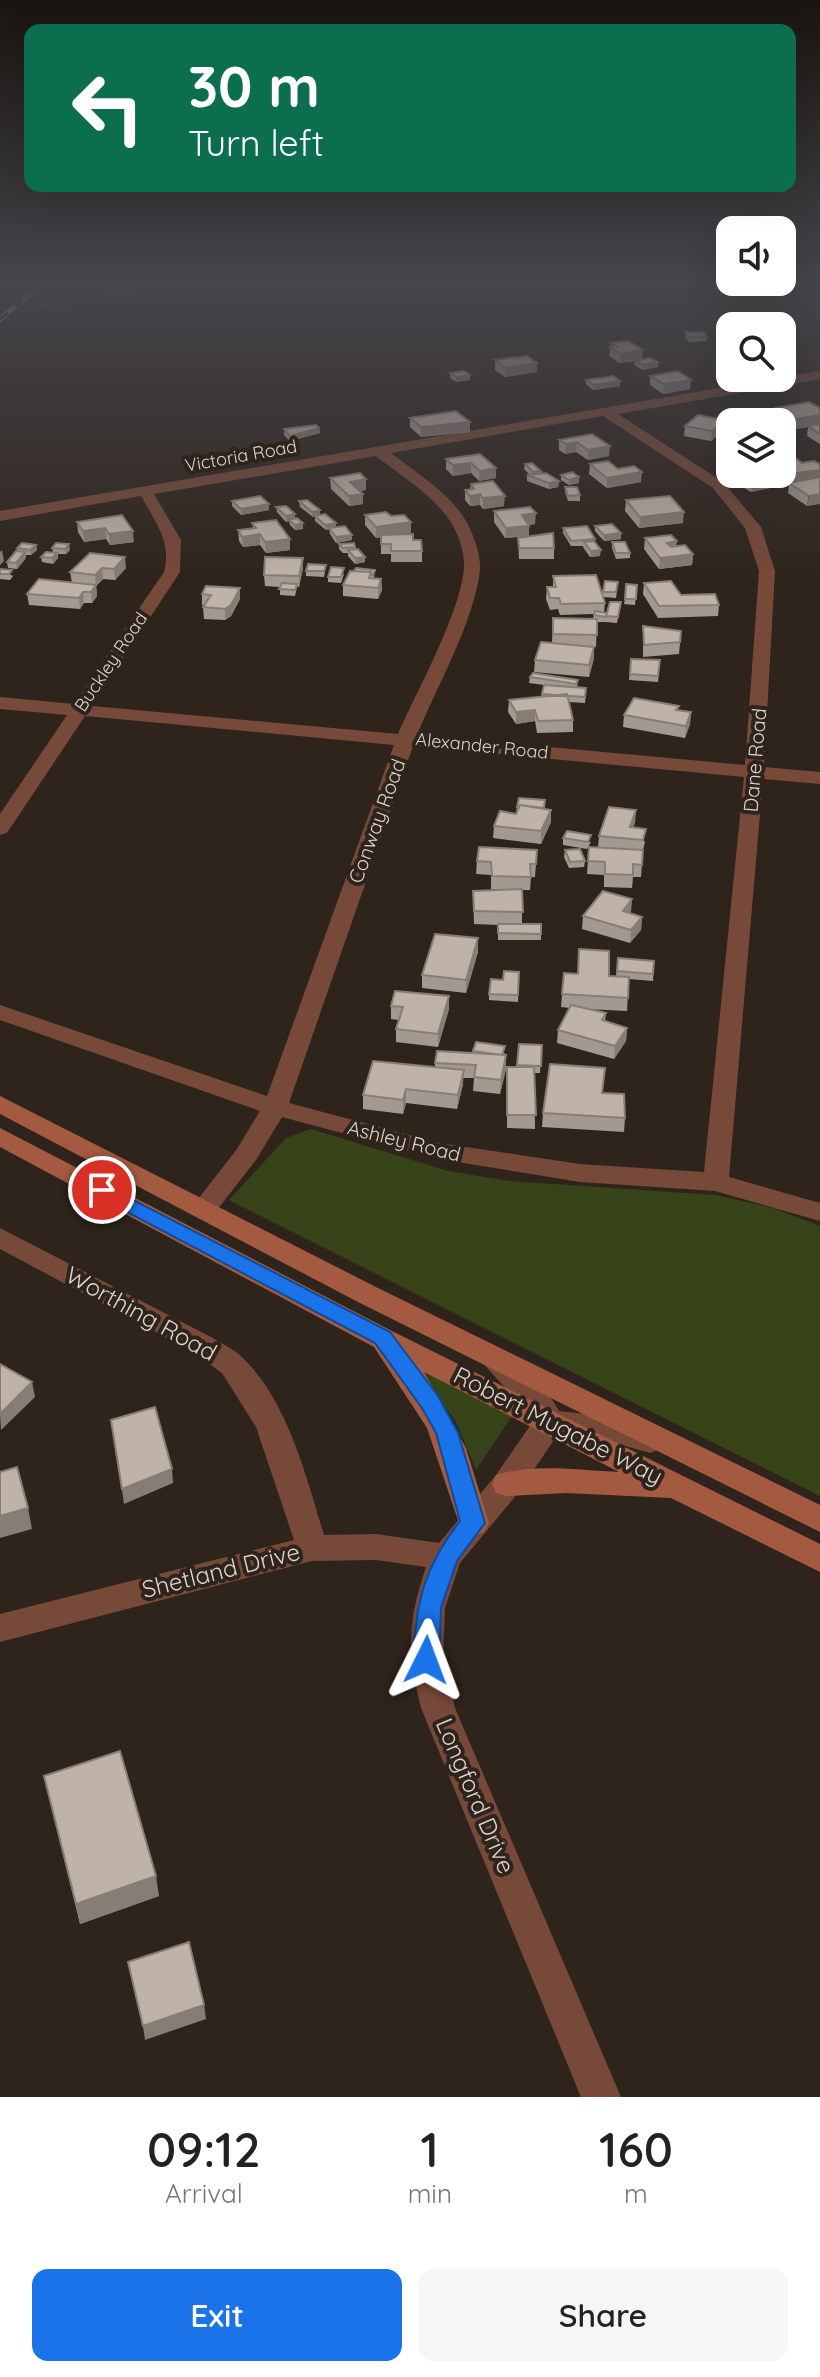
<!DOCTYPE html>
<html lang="en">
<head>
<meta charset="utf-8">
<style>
	body { margin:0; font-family:Quicksand,sans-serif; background:#f6f6f6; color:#222; height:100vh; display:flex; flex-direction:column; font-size:30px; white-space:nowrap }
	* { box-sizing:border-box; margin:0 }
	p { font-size:26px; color:#767676 }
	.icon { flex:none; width:44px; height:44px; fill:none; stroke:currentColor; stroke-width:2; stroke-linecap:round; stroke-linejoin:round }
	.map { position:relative; height:2097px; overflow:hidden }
	.side { display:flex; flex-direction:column; background:#fff; flex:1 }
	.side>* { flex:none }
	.hud { position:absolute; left:24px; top:24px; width:772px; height:168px; border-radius:16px; box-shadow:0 8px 32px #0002; background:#0b6e4f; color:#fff; overflow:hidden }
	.fabs { position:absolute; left:716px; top:216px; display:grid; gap:16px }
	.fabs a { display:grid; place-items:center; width:80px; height:80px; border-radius:16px; background:#fff; box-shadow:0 8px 32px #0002; font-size:40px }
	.pin { position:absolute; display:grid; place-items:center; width:68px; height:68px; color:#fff; margin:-34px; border:4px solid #fff; border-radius:50%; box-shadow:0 2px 8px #0007 }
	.me { position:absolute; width:88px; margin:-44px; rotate:3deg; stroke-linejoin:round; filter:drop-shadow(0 0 6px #0008) }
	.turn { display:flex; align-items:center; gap:28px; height:168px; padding:0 32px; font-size:36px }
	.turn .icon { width:104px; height:104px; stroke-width:2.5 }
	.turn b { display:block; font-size:56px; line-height:68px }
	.eta { display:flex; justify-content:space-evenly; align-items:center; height:136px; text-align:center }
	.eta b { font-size:48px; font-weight:600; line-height:56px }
	.action { display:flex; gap:16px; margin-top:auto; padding:16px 32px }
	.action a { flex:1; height:92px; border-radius:16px; background:#1a73e8; color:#fff; font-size:32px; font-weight:600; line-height:92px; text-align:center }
	.action a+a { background:#f6f6f6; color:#222 }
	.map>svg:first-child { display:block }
	.green { fill:#374318 }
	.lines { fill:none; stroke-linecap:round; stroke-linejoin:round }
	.stream { stroke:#0e474b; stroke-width:4 }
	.street { fill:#774939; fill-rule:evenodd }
	.secondary { fill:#a45a41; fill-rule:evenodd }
	.rail-casing { stroke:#cac3bd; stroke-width:5 }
	.rail { stroke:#2e241c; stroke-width:3; stroke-dasharray:10; stroke-linecap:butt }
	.wall { fill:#a49990 }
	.shaded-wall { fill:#867d75 }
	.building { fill:#bfb2a7; stroke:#867d75; stroke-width:2 }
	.route { fill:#1a73e8; stroke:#114b97; stroke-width:2 }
	.labels { text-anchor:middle; stroke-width:8; stroke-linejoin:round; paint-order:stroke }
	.far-street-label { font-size:18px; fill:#dcd5cf; stroke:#2e241c }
	.street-label { font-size:20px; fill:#dcd5cf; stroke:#2e241c }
	.near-street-label { font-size:24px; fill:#dcd5cf; stroke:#2e241c }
</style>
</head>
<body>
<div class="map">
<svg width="820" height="2097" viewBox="0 0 820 2097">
	<rect width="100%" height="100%" fill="#2e241c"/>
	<path class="green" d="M311 1129 448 1171 509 1181 716 1195 773 1208 820 1226V1496L229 1200 286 1138Z
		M412 1361 512 1416 476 1470 456 1422Z"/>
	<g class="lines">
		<path class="stream" d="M260 285H293
			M0 310H30L169 285"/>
		<path class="street" d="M820 371V379L618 414 723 482 761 527 775 571 764 767 820 772V784L763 779 729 1177 820 1203V1221L715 1191 580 1182 439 1159 282 1117 256 1160 213 1215H195L191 1209 195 1203 237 1149 260 1111 0 1020V1005L267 1096 394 745 85 716 7 833 0 835V814L67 715 0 709V697L74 704 164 572C172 541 155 522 141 496L0 521V511ZM603 416 713 488 745 528 759 571 745 765 417 735C437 686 474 622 480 570 481 555 474 536 467 523 451 493 416 473 391 453ZM376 456C401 476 432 494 450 521 458 533 465 553 464 567 461 612 417 691 398 734L92 706 180 572 181 540 154 494ZM413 746 744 777 704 1172 580 1164 439 1143 289 1103Z
			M0 1228 211 1337C221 1343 233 1349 242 1357 288 1401 306 1476 324 1535L376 1534 439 1543 496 1475 534 1420 481 1361 486 1353C512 1345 547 1389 559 1411L604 1416 661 1433 665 1441 661 1449 650 1453 604 1440 558 1434 518 1493 460 1563 445 1608 443 1660 455 1708 621 2097H581L421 1708C407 1650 407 1624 426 1567L376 1560 312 1561 0 1642V1614L294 1540 256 1427 222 1373 191 1351 0 1249Z"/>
		<path class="secondary" d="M0 1096 376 1287 820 1505V1532L356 1301 0 1114Z
			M0 1128 392 1331 820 1544V1572L671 1498 566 1493 507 1496 496 1493 492 1484 496 1475C534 1463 580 1470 619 1472L424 1372 466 1448 489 1523 484 1532 473 1536 462 1532 427 1428 374 1347 0 1147Z"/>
		<g class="rail-casing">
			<path id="rail" d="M0 319 41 285"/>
		</g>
		<use href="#rail" class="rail"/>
	</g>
	<path class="wall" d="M730 329V341L726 342 716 337V332Z
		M685 332 707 337V341L689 342 685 337Z
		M611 343 642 359 658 367 643 370 634 365 635 361 619 363 609 356Z
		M495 360 537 363V372L505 377 495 370Z
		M450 373 470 380 456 382 450 378Z
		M650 376 690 389 663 394 650 385Z
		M586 380 620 386 593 390 586 384Z
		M776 408H820V444L807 436 808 427 795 429 774 417Z
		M410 418 470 422V432L421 437 410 427Z
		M725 420 724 430 711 441 684 436 685 426Z
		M319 428 320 433 290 441 284 435V429Z
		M592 434 609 456 588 460 576 452 565 454 559 450V440Z
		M480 454 496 478 479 481 471 473 453 476 446 469V459Z
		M782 457 802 463 814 461 807 506 788 493 789 485 780 479 779 486 751 492 727 478 728 468 730 467V474H782Z
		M525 464 541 471V473L559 481 558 487 549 489 527 481V475H530L524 469Z
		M590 464 618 469 641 482 607 488 589 474Z
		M561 475 579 483 569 485 561 480Z
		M330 478 366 479V490L360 491 363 504 349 506 331 489Z
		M471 484 504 506 483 509 480 505 470 506 465 500V490L470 489Z
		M565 487 580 495V501H568L565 492Z
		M626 500 683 523 639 528 625 511Z
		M232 501 269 510 241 515 232 506Z
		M299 501 320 510V515L352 540 336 543 330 534 329 529 326 530 315 521V517H313L300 507Z
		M276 507 295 514V519L303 523V529L295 530 290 525 289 521 286 522 277 512Z
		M494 511 535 524 529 525V536L505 538 494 522Z
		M122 515 134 542 110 545 106 539 84 542 78 532 77 522Z
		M365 515 391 516 411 533 400 535 413 540 422 551V562H391V554H381V537L376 538 365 525Z
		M252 523 290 550 266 553 260 545 243 547 239 541 238 530 253 528Z
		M595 526 621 539 604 541 595 531Z
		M563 528 595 539V542L600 556 590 557 583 547V546H571L563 533Z
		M518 538 554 548V559H519Z
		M645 538 693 554 692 565 659 569 644 549Z
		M612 542 630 553V558L616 559 612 548Z
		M354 543 356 549 365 557V562L355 564 348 556V553H343L339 549V544Z
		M36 545 37 550 31 555H26V558L17 569 8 568 7 562 17 551V548Z
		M52 548 70 550 66 554H58V558L53 564 42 562 41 557 53 552Z
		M90 553 126 568 115 580 103 579 96 586 97 596 92 603H84L80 609 29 605 27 594 72 583 70 572Z
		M303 558V568L299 587H297L295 596 280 595V587L265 586 264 575Z
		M326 565 324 577 306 576V571Z
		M0 569 13 576 10 580 0 579Z
		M375 570 374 578 381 579 382 590 378 599 343 596V585Z
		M344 574 341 583 328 582V577Z
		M553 576 603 596V592L618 582 616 598 603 597 605 603 604 612 607 613 606 618 610 602 620 608 617 623 606 622V621V622H597L596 647 592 646 594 647V658L589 677 534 672 535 660 552 643 553 618 593 619 594 614 560 615 558 609 550 610 546 599 547 587H553Z
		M644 583 681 595 719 605 718 616 658 618 643 594Z
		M637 585 635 605 624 604 625 599Z
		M240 588V599L231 616 225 620 204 619 203 607 205 605H202V594Z
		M643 626 681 631 679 654 643 657Z
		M631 659 660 660 658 682 629 680Z
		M530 677 578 680 577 688 586 694 585 703 569 702 573 720V732L537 733 535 721 516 724 508 712 509 700 542 697 544 685 529 683Z
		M679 706 678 710 691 712 690 724 685 738 623 727 624 715Z
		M517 807 545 808 551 822 541 844 493 838 494 826 516 814Z
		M636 810 633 827 645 842 643 850 641 877H633L632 888 604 887V875L587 874 589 847H598L599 836Z
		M563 838 591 842 587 849 563 845Z
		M537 850 535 877H531L530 890H522V924H541V940H498V925L474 924 473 891 517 890 491 889V875L476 874 477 861Z
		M565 850 585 861 584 867 569 868 564 857Z
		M632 899 630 914 642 917 641 930 630 943 582 929 583 916Z
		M478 938V952L466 993 422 988V975Z
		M618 958 654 961 653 981 629 979 627 1011 586 1009 606 1013 605 1021 627 1028 626 1041 614 1059 557 1043 558 1030 570 1008 561 1007 564 973 616 976Z
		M519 972 518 1002 489 1000V994L503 980Z
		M391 1006 449 1009 438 1047 396 1042V1029L398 1020 391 1019Z
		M542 1045 540 1073H534L535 1129 507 1128V1067H517V1065Z
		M473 1051 505 1053 504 1055H506V1069L500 1094 473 1091 474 1078H463V1084L457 1109 406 1103 403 1114 363 1109V1095L435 1067V1063L473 1053Z
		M602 1093 625 1118 624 1132 542 1127 543 1113Z
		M44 1776 159 1896 80 1924Z"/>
	<path class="shaded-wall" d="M643 350 642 360 619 363 620 354Z
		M658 362V367L643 370V365Z
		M537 363V372L505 377V368Z
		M470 375V380L456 382V377Z
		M691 380 690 389 663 394 664 384Z
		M620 381V386L593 390 594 385Z
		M820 415V425L795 429 796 419Z
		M725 420 724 430 711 441 712 431Z
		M470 422V432L421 437V427Z
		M790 426 789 431 782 433V428Z
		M319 428 320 433 290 441V436Z
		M577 442 576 452 565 454 566 444Z
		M610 446 609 456 588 460V450Z
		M471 463V473L453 476V465Z
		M496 468V478L479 481 480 471Z
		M820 470V480L789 483 788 485 789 474Z
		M642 472 641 482 607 488V478Z
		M780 475 779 486 751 492 752 482Z
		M579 477V483L569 485V480Z
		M366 479V490L351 492 350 482Z
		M559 481 558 487 549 489V483Z
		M363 494V504L349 506V496Z
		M480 494V505L470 506V496Z
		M820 494V504L807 506 809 496Z
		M505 496 504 506 483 509V498Z
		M269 504V510L241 515V509Z
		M320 510V516L313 517 312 512Z
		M684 512 683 523 639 528 640 517Z
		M536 513 535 524 521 526 522 515Z
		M295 514V520L286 522V516Z
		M411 522V533L376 538V527Z
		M303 523V529L295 530V525Z
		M336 523V528L326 530 325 525Z
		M529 526V536L505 538 506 528Z
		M105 528 106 539 84 542 83 531Z
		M133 531 134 542 110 545 109 534Z
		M621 533V539L604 541V535Z
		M260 534V545L243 547 242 537Z
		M352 535V540L336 543V537Z
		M290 539V550L266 553 265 542Z
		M677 541 676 552 667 543Z
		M69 544 70 550 66 554 65 549Z
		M36 545 37 550 31 555 30 550Z
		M2 550 4 561 0 565V552Z
		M601 550 600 556 590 557 591 551Z
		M25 552 26 558 17 569 16 563Z
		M57 553 58 558 53 564 52 558Z
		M693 554 692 565 659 569 660 558Z
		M125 557 126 568 115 580 114 569Z
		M365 557V562L355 564V558Z
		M303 558V568L299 587V576Z
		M102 568 103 579 96 586 95 575Z
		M381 579 382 590 378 599V588Z
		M96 585 97 596 92 603 91 592Z
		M240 588V599L231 616 225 620V609Z
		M83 592 84 603 80 609 79 598Z
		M594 647V658L589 677V665Z
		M535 710V721L516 724V712Z
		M691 712 690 724 685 738 686 726Z
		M551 810V822L541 844V831Z
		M636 810 635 823 629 840 630 827Z
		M632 899 631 912 622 924 623 911Z
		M642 917 641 930 630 943 631 930Z
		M478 938V952L466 993V980Z
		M449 996V1009L438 1047V1034Z
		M627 1028 626 1041 614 1059 615 1046Z
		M506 1055V1069L500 1094 501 1080Z
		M464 1070 463 1084 457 1109 458 1095Z
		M406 1089V1103L403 1114V1100Z
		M32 1382 35 1397 1 1430 0 1414Z
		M172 1469 173 1483 124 1504 122 1489Z
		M28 1508 32 1529 0 1538V1516Z
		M156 1876 159 1896 80 1924 76 1904Z
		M204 2005 206 2019 145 2040 143 2026Z"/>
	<path class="building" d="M730 329V336L726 337 716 332Z
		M685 332H704L707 337H689Z
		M628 341 643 350 620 354 610 347 616 346 611 343Z
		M527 356 537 363 505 368 495 360Z
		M650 358 658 362 643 365 635 361Z
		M464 371 470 375 456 377 450 373Z
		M678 371 691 380 664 384 650 376Z
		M613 376 620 381 594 385 586 380Z
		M809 402 820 408V415L796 419 776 408Z
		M456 411 470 422 421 427 410 418Z
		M698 415 725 420 712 431 685 426Z
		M772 418 781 422H766L762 420Z
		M782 422 790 426 782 428Z
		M820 424V434L808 426Z
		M316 425 319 428 290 436 284 429Z
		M592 434 610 446 588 450 577 442 566 444 559 440Z
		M480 454 496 468 480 471 471 463 453 465 446 459Z
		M793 456 802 463 814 461 820 464V470L789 474 782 469V457Z
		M608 461 618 469 634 466 642 472 607 478 590 464Z
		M532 463 541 471 533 472 525 464Z
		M572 472 579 477 569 480 561 475Z
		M360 473 366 479 350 482 363 494 349 496 330 478Z
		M546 473 559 481 549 483 527 475Z
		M739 474H778L780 475 752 482Z
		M820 477V494L809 496 789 483Z
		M493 481 505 496 483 498 480 494 470 496 465 490 474 489 471 484Z
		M565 487H577L580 495 568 496Z
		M260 496 269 504 241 509 232 501Z
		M670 496 684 512 640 517 626 500Z
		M307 500 320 510 312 512 299 501Z
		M286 506 295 514 286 516 276 507Z
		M530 507 536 513 522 515 529 526 506 528 494 511Z
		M386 512 391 516 404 515 411 522 376 527 365 515Z
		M325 514 336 523 325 525 315 516Z
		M122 515 133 531 109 534 105 528 83 531 77 522Z
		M297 518 303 523 295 525 289 520Z
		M276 520 290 539 265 542 260 534 242 537 238 530 256 528 252 523Z
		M612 524 621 533 604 535 595 526Z
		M345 526 352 535 336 537 329 528Z
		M587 526 595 539 571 541 563 528Z
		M553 533 554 548H519L518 538Z
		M413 534V540H421L422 551H391V544H381V535Z
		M671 535 677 541 667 543 671 547 685 545 693 554 660 558 645 538Z
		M594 541 601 550 591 551 584 542Z
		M612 542H625L630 553H616Z
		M22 543 36 545 30 550 17 548Z
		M56 543 69 544 65 549 52 548Z
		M354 543 355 547 343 548 339 544Z
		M358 549 365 557 355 558 348 550Z
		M16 551 25 552 16 563 7 562Z
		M46 552 57 553 52 558 41 557Z
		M90 553 125 557 114 569 102 568 95 575 70 572Z
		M265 557 303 558 299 576 264 575Z
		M308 564 326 565 324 571H306Z
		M331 567 344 568 341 577H328Z
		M356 568 375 570 373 575 371 574V572L354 571Z
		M0 569 12 570 9 574H0Z
		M350 571 371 572 369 578 381 579 378 588 343 585Z
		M596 575 605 603 561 604 559 598H550L547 587H556L553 576Z
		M39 579 96 585 91 592H83L79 598 27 594Z
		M605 581 618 582 616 592H603Z
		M671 581 681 595 715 594 719 605 659 606 644 583Z
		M282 583 297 584 295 590 279 589Z
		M626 584 637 585 636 599H625Z
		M206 586 240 588 231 605 225 609 203 607 211 595 202 594Z
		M610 602H621L618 617 606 616Z
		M595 611 607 613 606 617 594 615Z
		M553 618 597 619V635L553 634Z
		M643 626 681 631 680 642 644 645Z
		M541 642 594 647 589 665 535 660Z
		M631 659 660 660 658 676 630 674Z
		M533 673 578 680 576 684 530 677Z
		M544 685 586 688 585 697 542 694Z
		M567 694 573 720 538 721 535 710 516 712 509 700Z
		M634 698 679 706 676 710 691 712 686 726 624 715Z
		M519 798 545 800 544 808 520 805 519 807H517Z
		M520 805 551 810 541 831 494 826 500 811 516 814Z
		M609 807 636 810 630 827 646 829 643 840 599 836Z
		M567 831 591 835 588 842 563 838Z
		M479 847 537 850 536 864H530L531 877 492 876 491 862 477 861Z
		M589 847 643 850 642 865 633 864V875L605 874V862L588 861Z
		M580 849 585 861 570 862 565 850Z
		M522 889 523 912 474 911 473 891Z
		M603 891 632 899 623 911 642 917 631 930 583 916Z
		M498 924H541V934L498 933Z
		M435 934 478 938 466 980 422 975Z
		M579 949 609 951V976L629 977 628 998 562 994 564 973 578 974Z
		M618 958 654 961 653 974 617 971Z
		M504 971 519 972 518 995 489 994 491 979 503 980Z
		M395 991 449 996 438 1034 396 1029 403 1007 391 1006Z
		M571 1005 606 1013 602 1020 627 1028 615 1046 558 1030Z
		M476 1042 505 1046 502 1055 473 1051Z
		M519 1044 542 1045 541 1066 517 1065Z
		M437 1051 506 1055 501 1080 474 1077 476 1065 435 1063Z
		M373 1061 464 1070 458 1095 406 1089 403 1100 363 1095Z
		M550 1064 605 1068 602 1093 624 1094 625 1118 543 1113Z
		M507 1067H534L536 1115H507Z
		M0 1364 32 1382 0 1414Z
		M155 1407 172 1469 122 1489 111 1420Z
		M17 1467 28 1508 0 1516V1472Z
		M120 1751 156 1876 76 1904 44 1776Z
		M189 1942 204 2005 143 2026 128 1962Z"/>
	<linearGradient id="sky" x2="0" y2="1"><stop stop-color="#19140f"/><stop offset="0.49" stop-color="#46454b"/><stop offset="1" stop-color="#46454b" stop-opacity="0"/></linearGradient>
	<rect width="820" height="579" fill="url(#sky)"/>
	<path class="route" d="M102 1184 390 1332 438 1396 458 1433 485 1523 457 1561 441 1608 439 1660 435 1668 426 1672 417 1668 413 1660C416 1602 424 1567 460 1521L436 1433 422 1408 375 1343 95 1195 92 1190Z"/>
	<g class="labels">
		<g class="far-street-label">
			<text transform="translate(241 456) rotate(-10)" y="6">Victoria Road</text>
			<text transform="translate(111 662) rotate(-56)" y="6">Buckley Road</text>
			<text transform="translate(482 746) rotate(6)" y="6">Alexander Road</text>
		</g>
		<g class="street-label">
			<text transform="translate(755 760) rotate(-85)" y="7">Dane Road</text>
			<text transform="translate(377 821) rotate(-70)" y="7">Conway Road</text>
			<text transform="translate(404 1141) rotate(14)" y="7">Ashley Road</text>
		</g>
		<g class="near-street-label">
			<text transform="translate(141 1314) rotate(29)" y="8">Worthing Road</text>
			<text transform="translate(558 1426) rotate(27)" y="8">Robert Mugabe Way</text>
			<text transform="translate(221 1571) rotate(-14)" y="8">Shetland Drive</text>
			<text transform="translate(475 1796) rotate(67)" y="8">Longford Drive</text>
		</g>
	</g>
</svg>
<div class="fabs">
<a><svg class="icon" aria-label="sound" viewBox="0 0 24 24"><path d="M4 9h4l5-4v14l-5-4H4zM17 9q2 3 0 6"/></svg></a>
<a><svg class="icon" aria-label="search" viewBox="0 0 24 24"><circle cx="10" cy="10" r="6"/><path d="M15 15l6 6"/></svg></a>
<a><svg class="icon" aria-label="layers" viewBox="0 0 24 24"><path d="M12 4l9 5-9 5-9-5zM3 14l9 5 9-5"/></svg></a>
</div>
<div class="pin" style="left:102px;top:1190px;background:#d93025"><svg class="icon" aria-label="arrive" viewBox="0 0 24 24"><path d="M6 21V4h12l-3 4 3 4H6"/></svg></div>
<svg class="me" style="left:426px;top:1660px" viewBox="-20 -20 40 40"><path d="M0-17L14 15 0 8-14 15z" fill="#1a73e8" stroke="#fff" stroke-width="4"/></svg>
<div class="hud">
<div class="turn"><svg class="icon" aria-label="left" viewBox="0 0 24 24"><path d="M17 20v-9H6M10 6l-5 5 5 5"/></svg><div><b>30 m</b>Turn left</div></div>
</div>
</div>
<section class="side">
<div class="eta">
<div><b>09:12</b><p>Arrival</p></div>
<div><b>1</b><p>min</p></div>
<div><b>160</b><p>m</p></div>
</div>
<div class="action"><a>Exit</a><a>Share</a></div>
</section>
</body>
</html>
